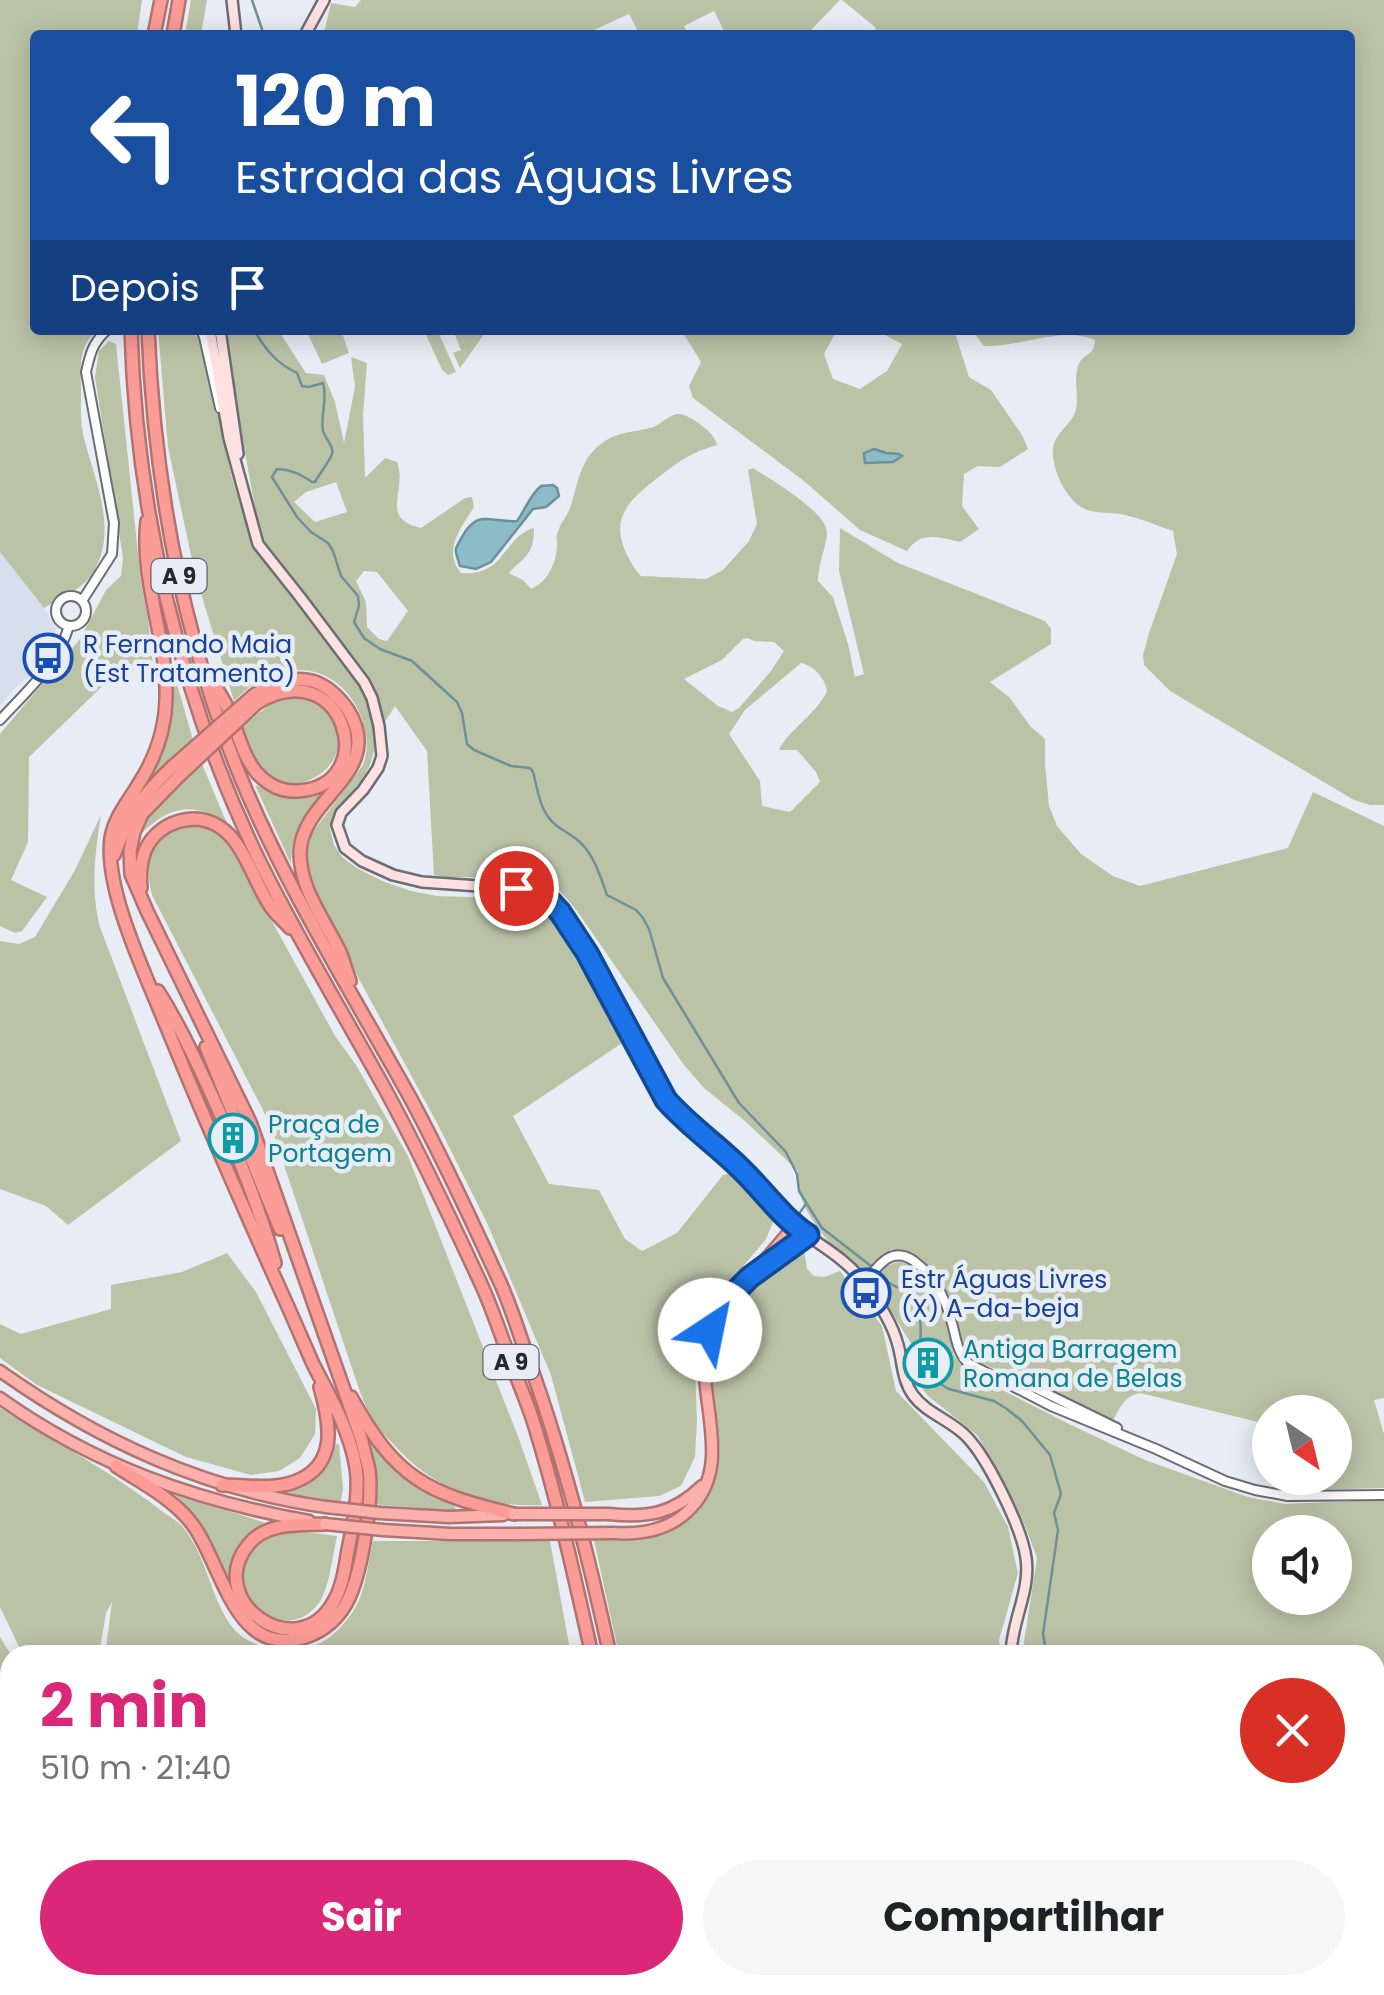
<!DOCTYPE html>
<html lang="pt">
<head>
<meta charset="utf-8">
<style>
	body { margin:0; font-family:Poppins,sans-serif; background:#f6f6f6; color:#202124; height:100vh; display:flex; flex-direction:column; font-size:38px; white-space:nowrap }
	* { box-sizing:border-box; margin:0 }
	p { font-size:32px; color:#757577 }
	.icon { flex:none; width:55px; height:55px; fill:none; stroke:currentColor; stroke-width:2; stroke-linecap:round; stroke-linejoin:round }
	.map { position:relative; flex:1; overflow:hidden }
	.details { position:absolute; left:0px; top:1645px; width:1385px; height:350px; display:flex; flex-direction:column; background:#fff; border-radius:30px 30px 0 0; box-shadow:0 5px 25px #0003 }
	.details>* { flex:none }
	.banner { position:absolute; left:30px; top:30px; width:1325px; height:305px; border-radius:10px; box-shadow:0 5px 25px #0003; background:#1a4fa0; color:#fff; overflow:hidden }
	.needle { width:65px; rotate:145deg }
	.buttons { position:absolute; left:1252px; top:1395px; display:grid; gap:20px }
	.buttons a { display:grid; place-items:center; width:100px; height:100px; border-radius:50%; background:#fff; box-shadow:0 5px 25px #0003; font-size:50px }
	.pin { position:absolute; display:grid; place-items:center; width:85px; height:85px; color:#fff; margin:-42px; border:5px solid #fff; border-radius:50%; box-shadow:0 2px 10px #0007 }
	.me { position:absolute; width:110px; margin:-55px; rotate:34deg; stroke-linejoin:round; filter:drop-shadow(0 0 8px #0008) }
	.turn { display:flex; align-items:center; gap:35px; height:210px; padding:0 40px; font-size:45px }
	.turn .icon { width:130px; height:130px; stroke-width:2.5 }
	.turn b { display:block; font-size:70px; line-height:85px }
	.then { display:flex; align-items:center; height:95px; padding:0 40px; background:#0003; gap:20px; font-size:38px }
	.round { display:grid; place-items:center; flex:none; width:105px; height:105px; border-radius:52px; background:#f6f6f6 }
	.summary { display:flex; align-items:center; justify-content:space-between; height:170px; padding:0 40px }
	h1 { font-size:60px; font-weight:700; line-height:75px; color:#db2777 }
	.cta { display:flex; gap:20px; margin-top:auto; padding:20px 40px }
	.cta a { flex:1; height:115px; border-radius:60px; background:#db2777; color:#fff; font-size:40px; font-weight:700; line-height:115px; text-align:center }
	.cta a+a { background:#f6f6f6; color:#202124 }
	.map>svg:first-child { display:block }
	.built { fill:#d7deec }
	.green { fill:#bbc3a7; fill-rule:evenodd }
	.water { fill:#8bbcc8; stroke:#6d9099; stroke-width:2.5 }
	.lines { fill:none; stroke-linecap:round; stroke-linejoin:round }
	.stream { stroke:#6d9099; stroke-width:2.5 }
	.tertiary-casing { stroke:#6a6d74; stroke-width:12 }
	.secondary-casing { stroke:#6a6d74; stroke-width:14 }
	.trunk-casing { stroke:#b17371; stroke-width:15 }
	.motorway-casing { stroke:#b17371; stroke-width:16 }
	.tertiary { stroke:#fff; stroke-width:8 }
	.secondary { stroke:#fee1e0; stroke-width:9 }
	.trunk { stroke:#fcb0ab; stroke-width:10 }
	.motorway { stroke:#fc9c96; stroke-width:11 }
	.trunk-bridge-casing { stroke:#b17371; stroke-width:15; stroke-linecap:butt }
	.motorway-bridge-casing { stroke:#b17371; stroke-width:16; stroke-linecap:butt }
	.trunk-bridge { stroke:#fcb0ab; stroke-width:10 }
	.motorway-bridge { stroke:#fc9c96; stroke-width:11 }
	.route-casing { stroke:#114b97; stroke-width:25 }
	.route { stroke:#1a73e8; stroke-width:18 }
	.labels { text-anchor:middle; stroke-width:9; stroke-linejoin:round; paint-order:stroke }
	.shield { fill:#e8ecf4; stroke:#616367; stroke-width:2.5 }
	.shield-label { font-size:22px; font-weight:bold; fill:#27282b }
	.transit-label { font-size:25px; fill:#164399; stroke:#e8ecf4; text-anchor:start }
	.culture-label { font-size:25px; fill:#0d838f; stroke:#e8ecf4; text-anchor:start }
</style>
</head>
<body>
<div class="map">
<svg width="1384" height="1995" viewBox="0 0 1384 1995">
	<rect width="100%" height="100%" fill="#e8ecf4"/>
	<path class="built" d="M0 552 44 608 56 629 53 649 39 668 14 689 0 706Z"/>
	<path class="green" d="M0 0H142L137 35H35V330H97C79 346 80 365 81 387 81 403 80 419 83 434 93 477 119 528 94 571 84 589 62 597 44 608L0 552Z
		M191 0H207L201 35H185Z
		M361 0H840L806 35H726L714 11 684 26 688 35H640L629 14 583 35H318L325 29 331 3 355 7Z
		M842 0H1384V805H1370L1354 800 1170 691 1144 665 1143 655 1149 633 1177 554 1173 531C1156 525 1139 518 1121 514 1108 512 1094 514 1083 508 1065 499 1051 467 1053 448 1056 431 1073 424 1076 409 1079 396 1074 383 1077 370 1081 351 1094 359 1095 340 1063 325 1018 348 984 346L972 330H1350V35H877L875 27Z
		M158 330H192L202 343 231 474 251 541 363 690 373 724 376 744 370 765 361 781 334 814 330 829 334 845 342 857 357 868 382 881 411 891 437 896 535 899 543 905 625 1041 513 1116 549 1184 599 1190 625 1239 642 1251 677 1233 723 1175 733 1172 776 1215 766 1239 702 1315 694 1344 697 1420 695 1457 681 1486 659 1496 585 1502 551 1375 487 1223 438 1125 352 966 307 874V848L312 833 363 765C369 750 367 735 362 719 346 676 308 659 266 677 253 682 244 692 234 701L195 574 168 447Z
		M225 330H278L306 373 324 375 335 402 344 443 355 387 351 357 367 363 363 415 365 478 385 458 397 462C408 490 378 518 421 528L465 498 472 497 474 507C461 528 442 550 461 573 506 577 502 537 534 528 534 555 525 556 509 573L523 580 531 589C548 582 557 562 557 544 557 535 555 538 559 529 561 522 567 516 570 508 579 482 579 458 605 441 618 432 634 432 650 428 662 425 672 410 684 415 696 420 715 433 717 445 709 448 702 449 695 453 681 459 668 470 656 479 627 502 609 519 628 557 632 564 635 570 641 576L706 579 723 570 749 541 757 524 748 470 753 468C771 480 825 510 827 532 827 545 818 564 818 581L833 597 848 644 855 677 864 674 839 571 840 528 898 563 1045 621 1051 629V644L990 682 1010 698 1030 726 1045 739V764L1049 806 1057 826 1081 854 1113 876 1140 886 1288 848 1313 792 1384 826V1398L1374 1400 1384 1434V1488L1306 1490 1300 1482V1478H1335V1412H1270V1425L1140 1393C1124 1396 1121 1407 1113 1420L969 1358 964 1354C956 1321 935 1244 890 1250L869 1271 864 1272C836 1256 791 1204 798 1171L745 1121 704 1088 684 1065 577 911 556 886 536 878 445 877 434 875 427 751 395 706 384 723 375 693 262 546 239 420ZM336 482 347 512 315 522 294 502 306 492ZM364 571 377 572 408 611 387 641 379 639 367 627 366 602 356 581ZM748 638 754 641 774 642 784 651 771 671 739 708 732 712 718 706 684 679 722 660 743 639ZM801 663C813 665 826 679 827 691 816 715 789 729 779 750H797L816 772 820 782 790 812 762 806 760 781 729 734 745 710Z
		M306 330H341L349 353 322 364Z
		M424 330H449L440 336 456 372 448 375 442 370Z
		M453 330H487L460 368 453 353 461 350Z
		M676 330H837L824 354 833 379 860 389 887 371 902 344 876 330H954L969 377 991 390 1022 435 1028 449 1000 467 978 466 964 474 962 506 979 529 960 542C938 537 921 531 907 551L860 530 804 481 693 398 689 386 701 362 685 336Z
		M109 341 116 344 141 582 148 619 153 665 114 675 29 757 28 842 11 880 47 897 22 931 15 933 0 926V734L80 639 106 590 121 576 123 558 95 377 99 351Z
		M173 670 193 740 151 778 148 775C168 745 168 713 169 678Z
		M292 695C306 695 317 700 326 710 370 760 289 813 256 765 249 755 246 740 241 729 257 714 271 701 292 695Z
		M202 764 228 826C197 801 171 805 143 832L140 831 153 810Z
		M255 785C280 796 294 799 321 792L323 794C300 818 293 831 291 864Z
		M101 815C95 854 90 888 100 927L181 1141 68 1225 46 1206 0 1189V941L19 944 35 937 75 870Z
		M187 825H203L228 841 335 1036 356 1065 408 1156 519 1439 542 1505C483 1508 434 1489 394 1445 387 1437 378 1430 373 1421 367 1412 364 1401 360 1392L275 1138 262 1108 152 895C143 860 149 834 187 825Z
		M804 1249 807 1269 814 1276 824 1277 840 1271 882 1326 896 1391 984 1482 1008 1527 1018 1573 999 1640 1001 1655H619L594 1540C610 1540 627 1541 642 1538 688 1528 717 1496 720 1450L710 1355 717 1326 732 1303 751 1285 793 1251Z
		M227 1253 256 1292 316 1409 315 1434 300 1458 279 1471 251 1475 186 1457 37 1385 0 1358V1324L21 1334 111 1309V1285L182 1272Z
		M900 1262 908 1264 923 1276 938 1298 943 1307 954 1355 967 1372 1067 1423 1145 1460 1248 1497 1285 1504 1384 1500V1995H905L898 1985H1375V1655H1022L1037 1558 1026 1528 978 1436 927 1395 919 1384 912 1345 875 1285C876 1270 887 1264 900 1262ZM1270 1532H1335V1598H1270Z
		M0 1408C50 1438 102 1467 150 1502 159 1510 172 1517 181 1525 206 1552 211 1601 233 1628 241 1638 253 1643 265 1648 302 1661 336 1640 355 1608 366 1590 368 1562 373 1541H550L571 1655H105L112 1602 106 1613 99 1655H23L0 1607Z
		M368 1438 397 1471 424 1492 454 1506 457 1511 372 1504 365 1439Z
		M335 1444H339L343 1488 341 1502 268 1491C299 1489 331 1480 335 1444Z
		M175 1494 266 1523C239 1536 234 1548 228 1577H224C211 1543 197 1522 175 1494Z
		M279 1531H297L337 1536C333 1554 329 1589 319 1603 278 1658 194 1570 279 1531Z
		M0 1637 11 1655 10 1807 0 1827Z
		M259 1985H648L653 1995H258Z
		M782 1985H879L886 1995H780Z"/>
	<path class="water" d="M874 449 886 453 899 454 902 456 893 462 865 463 864 453Z
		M553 485 557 488 559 496 546 507 533 509 491 562 476 569 460 566C455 549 453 552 462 537 478 508 489 523 517 521 525 510 530 495 541 486Z"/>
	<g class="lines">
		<path class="stream" d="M252 0 264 35
			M254 330C266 350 276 363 297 373L302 386 309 387 323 383C328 398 320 415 323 431 325 439 334 445 332 454 331 459 318 476 315 482H312C300 474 292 470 277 469L272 477 297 517 311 532 328 543 333 551 341 576 358 596 359 606 354 622 364 638 380 649 412 661 457 702 462 713 467 744 474 750 511 766 530 768 533 772C537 787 539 805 549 818 556 828 566 831 575 838 593 851 600 875 607 895L636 910 643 918 649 929 663 978 739 1103 786 1152 797 1174 799 1191 822 1228 871 1266
			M798 1215 806 1204
			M879 1272C883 1276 886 1281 891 1284 895 1287 902 1288 906 1291 926 1306 921 1343 917 1363L924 1374 949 1389 994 1401 1007 1409 1022 1421 1050 1455 1061 1494 1054 1513 1058 1530 1043 1634 1045 1645 1052 1655
			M969 1985 975 1995"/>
		<g class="tertiary-casing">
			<path id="tertiary" d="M201 330 204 337 220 408
				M56 611a15 15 0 1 1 30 0a15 15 0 1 1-30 0Z
				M82 601 112 554 114 523 86 372C90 354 93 342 107 330
				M0 720C26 692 58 664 69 626
				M864 1283C878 1266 891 1245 914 1261 933 1275 945 1297 951 1320 956 1335 956 1351 968 1363L1051 1406 1156 1449 1225 1481 1255 1490 1288 1496 1384 1495
				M1007 1379 1027 1384 1117 1428
				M773 1995 776 1985"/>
		</g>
		<g class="secondary-casing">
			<path id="secondary" d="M232 0 236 35
				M305 35 324 0
				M210 330 229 438 258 544 300 597 364 682 372 698 379 726 382 756 378 768 363 790 341 813 337 825 345 848 362 861 393 875 422 882 535 890C571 911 595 968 615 1004 632 1036 649 1068 666 1100 688 1125 715 1144 739 1167 759 1185 774 1211 796 1227 819 1245 842 1256 861 1279 876 1298 892 1322 898 1345 903 1363 902 1380 913 1395 927 1414 951 1420 967 1437 988 1459 1022 1528 1026 1558 1031 1591 1011 1622 1011 1655
				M220 330 238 454
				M889 1985 896 1995"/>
		</g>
		<g class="trunk-casing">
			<path id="trunk" d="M763 1268 808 1235
				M0 1371C99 1441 205 1490 326 1507
				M0 1398C94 1465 196 1501 309 1521
				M380 1513 449 1517 503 1515
				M609 1514C648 1518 673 1514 702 1486
				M383 1530 451 1534H519
				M614 1533C643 1535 671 1530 692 1507 738 1456 688 1386 711 1328 719 1307 734 1294 748 1279 764 1262 779 1244 794 1226"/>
		</g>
		<g class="motorway-casing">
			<path id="motorway" d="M154 35 161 0
				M173 35 179 0
				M131 330C136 509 179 694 257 856 296 936 342 1011 385 1089 420 1153 451 1219 482 1286 492 1308 500 1333 509 1356 517 1380 528 1403 535 1427 558 1502 575 1579 592 1655
				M148 330C154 478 181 628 236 766 283 883 351 991 412 1101 443 1159 471 1219 498 1278 510 1303 518 1330 527 1356 563 1454 588 1553 610 1655
				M147 521C140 581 168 640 166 700 165 731 155 759 138 785 128 802 114 818 111 838 104 888 144 971 163 1018 203 1116 245 1212 289 1309 297 1327 305 1346 313 1364 330 1397 350 1430 356 1468 360 1494 353 1524 348 1550 345 1567 343 1585 334 1601 298 1668 203 1601 248 1545 266 1522 298 1525 325 1524
				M214 684C219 693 225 701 229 711 238 732 242 755 257 773 268 785 282 792 298 791 383 786 344 650 257 703
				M254 695C271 684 291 676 312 681 327 685 340 698 348 710 387 773 301 797 300 853 300 890 325 920 340 952 344 961 346 971 350 981
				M114 855C130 813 138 800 171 768
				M141 888C139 867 142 845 160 831 170 823 183 819 196 819 240 822 249 874 269 904 274 913 283 920 290 928
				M158 991C182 1029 200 1069 218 1109 240 1160 260 1210 275 1263
				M206 1047 280 1229
				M351 1397C395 1478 427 1494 514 1514
				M116 1466C140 1482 170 1497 189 1520 222 1558 232 1661 306 1637 326 1630 340 1617 349 1598 362 1569 373 1501 369 1470 367 1461 364 1451 362 1441L250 1122 147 911 131 874 130 851 134 832 142 814 179 776
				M222 1485C244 1485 273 1490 294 1482 339 1466 330 1422 320 1387
				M668 1985 673 1995
				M688 1985 692 1995"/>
		</g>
		<use href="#tertiary" class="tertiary"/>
		<use href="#secondary" class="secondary"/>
		<use href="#trunk" class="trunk"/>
		<use href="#motorway" class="motorway"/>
		<g class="trunk-bridge-casing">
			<path id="trunk-bridge" d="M326 1507 380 1513
				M514 1514H609
				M325 1524 383 1530
				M519 1534 614 1533"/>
		</g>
		<g class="motorway-bridge-casing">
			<path id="motorway-bridge" d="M171 768 254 695
				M179 776 257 703"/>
		</g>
		<use href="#trunk-bridge" class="trunk-bridge"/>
		<use href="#motorway-bridge" class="motorway-bridge"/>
	</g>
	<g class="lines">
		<g class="route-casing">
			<path id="route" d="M516 888 535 890 546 897 560 912 587 953 666 1100C689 1126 717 1145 741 1169 764 1191 782 1218 808 1235L750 1277 724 1303 710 1330"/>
		</g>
		<use href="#route" class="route"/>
	</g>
	<defs>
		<g id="bus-ring" transform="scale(2.5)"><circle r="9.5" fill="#e8ecf4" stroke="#1a4fb4" stroke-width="1.5"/><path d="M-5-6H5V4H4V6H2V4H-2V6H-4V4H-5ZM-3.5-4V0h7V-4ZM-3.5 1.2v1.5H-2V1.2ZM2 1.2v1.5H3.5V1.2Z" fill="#1a4fb4"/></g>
		<g id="building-ring" transform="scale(2.5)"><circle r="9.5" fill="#e8ecf4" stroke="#0f9aa8" stroke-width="1.5"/><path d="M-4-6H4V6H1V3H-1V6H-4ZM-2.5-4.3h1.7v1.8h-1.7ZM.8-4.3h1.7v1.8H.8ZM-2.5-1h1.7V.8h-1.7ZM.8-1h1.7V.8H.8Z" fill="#0f9aa8"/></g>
	</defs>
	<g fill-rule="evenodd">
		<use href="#bus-ring" x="48" y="658"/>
		<use href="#building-ring" x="233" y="1138"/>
		<use href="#bus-ring" x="866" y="1293"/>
		<use href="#building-ring" x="928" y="1363"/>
	</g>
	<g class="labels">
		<g class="shield">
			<rect x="151.5" y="559" width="55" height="34" rx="8"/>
			<rect x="483.5" y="1345" width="55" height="34" rx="8"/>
		</g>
		<g class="shield-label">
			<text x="179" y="584">A 9</text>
			<text x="511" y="1370">A 9</text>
		</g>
		<g class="transit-label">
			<text x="83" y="653">R Fernando Maia<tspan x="83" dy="29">(Est Tratamento)</tspan></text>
			<text x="901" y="1288">Estr Águas Livres<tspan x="901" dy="29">(X) A-da-beja</tspan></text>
		</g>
		<g class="culture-label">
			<text x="268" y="1133">Praça de<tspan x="268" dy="29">Portagem</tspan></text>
			<text x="963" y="1358">Antiga Barragem<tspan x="963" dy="29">Romana de Belas</tspan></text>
		</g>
	</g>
</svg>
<div class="buttons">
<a><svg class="needle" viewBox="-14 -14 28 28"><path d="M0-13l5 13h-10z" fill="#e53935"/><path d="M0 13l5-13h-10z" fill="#757577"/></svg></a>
<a><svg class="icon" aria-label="sound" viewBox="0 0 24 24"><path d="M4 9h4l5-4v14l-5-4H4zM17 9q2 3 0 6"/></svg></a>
</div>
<div class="pin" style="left:516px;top:888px;background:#d93025"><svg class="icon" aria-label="arrive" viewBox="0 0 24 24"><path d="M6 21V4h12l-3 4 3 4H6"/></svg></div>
<svg class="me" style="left:710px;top:1330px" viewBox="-20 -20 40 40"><circle r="19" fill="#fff"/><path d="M0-13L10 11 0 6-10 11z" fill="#1a73e8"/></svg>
<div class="banner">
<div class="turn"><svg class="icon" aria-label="left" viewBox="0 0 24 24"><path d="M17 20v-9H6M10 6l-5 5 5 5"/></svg><div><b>120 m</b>Estrada das Águas Livres</div></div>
<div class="then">Depois<svg class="icon" aria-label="arrive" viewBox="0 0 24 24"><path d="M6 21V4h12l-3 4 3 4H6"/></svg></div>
</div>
<section class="details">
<div class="summary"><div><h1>2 min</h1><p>510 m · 21:40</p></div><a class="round" style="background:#d93025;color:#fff"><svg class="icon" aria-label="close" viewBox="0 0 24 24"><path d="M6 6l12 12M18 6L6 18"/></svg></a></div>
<div class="cta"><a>Sair</a><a>Compartilhar</a></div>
</section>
</div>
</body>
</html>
